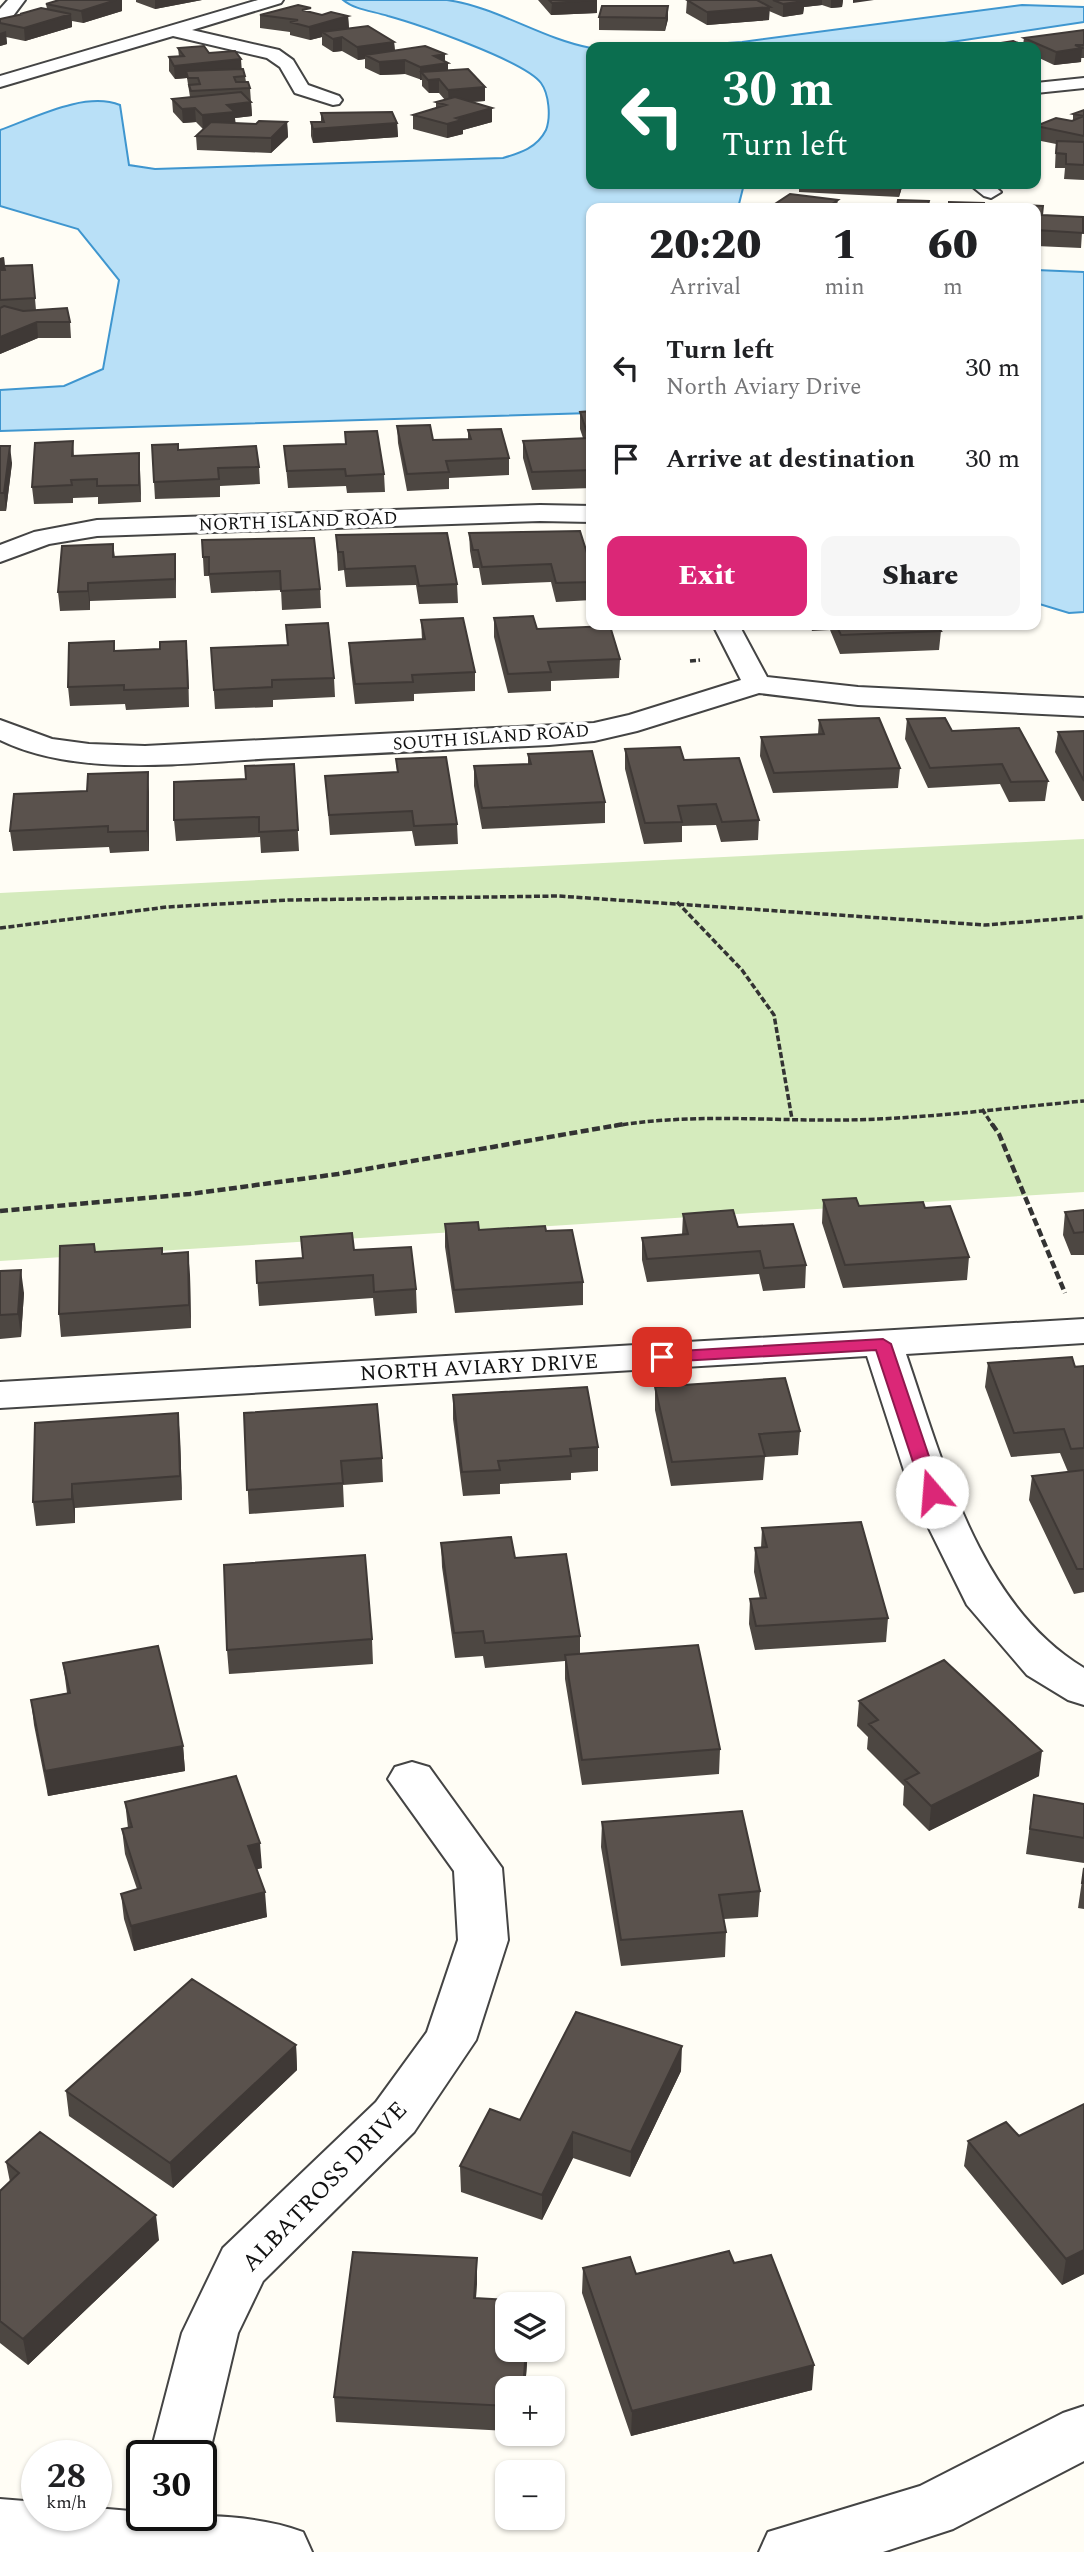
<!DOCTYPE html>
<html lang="en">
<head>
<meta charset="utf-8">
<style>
	body { margin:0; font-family:Spectral,serif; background:#f6f6f6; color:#202124; height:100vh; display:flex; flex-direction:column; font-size:26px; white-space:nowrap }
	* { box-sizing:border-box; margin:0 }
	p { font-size:23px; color:#757577 }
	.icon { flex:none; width:38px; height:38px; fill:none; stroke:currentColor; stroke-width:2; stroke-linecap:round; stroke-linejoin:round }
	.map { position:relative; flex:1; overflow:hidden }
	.sheet { position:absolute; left:586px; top:203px; width:455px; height:427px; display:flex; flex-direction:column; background:#fff; border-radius:14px; box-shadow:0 2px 5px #0004 }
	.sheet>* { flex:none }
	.guide { position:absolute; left:586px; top:42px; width:455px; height:147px; border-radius:14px; box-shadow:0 2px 5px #0004; background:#0b6e4f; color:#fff; overflow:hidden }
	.fabs { position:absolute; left:495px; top:2292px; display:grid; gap:14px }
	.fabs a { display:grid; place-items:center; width:70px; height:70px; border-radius:14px; background:#fff; box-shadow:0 2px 5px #0004; font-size:35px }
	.speed { position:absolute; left:21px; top:2440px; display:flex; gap:14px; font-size:35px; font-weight:700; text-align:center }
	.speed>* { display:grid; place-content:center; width:91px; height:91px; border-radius:50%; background:#fff; box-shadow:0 2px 5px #0004; line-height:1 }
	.speed small { font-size:18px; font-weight:400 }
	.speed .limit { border:4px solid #111; border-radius:10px; background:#fff; color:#111 }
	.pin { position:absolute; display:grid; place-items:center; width:60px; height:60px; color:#fff; margin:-30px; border-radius:14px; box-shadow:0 4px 10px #0006 }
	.me { position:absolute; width:77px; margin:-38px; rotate:342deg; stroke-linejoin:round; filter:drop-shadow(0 0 5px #0008) }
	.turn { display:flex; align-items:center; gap:24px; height:147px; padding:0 21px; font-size:32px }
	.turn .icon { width:91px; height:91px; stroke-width:2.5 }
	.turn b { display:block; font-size:49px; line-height:60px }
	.eta { display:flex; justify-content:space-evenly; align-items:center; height:119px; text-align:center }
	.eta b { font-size:42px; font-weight:800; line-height:49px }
	.button { display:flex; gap:14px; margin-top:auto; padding:14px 21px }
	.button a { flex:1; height:80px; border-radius:14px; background:#db2777; color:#fff; font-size:28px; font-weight:800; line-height:80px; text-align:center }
	.button a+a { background:#f6f6f6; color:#202124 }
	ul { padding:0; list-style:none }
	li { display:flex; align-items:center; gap:21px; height:91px; padding:0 21px }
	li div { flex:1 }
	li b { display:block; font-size:26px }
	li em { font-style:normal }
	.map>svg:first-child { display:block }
	.green { fill:#d5ebbd }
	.water { fill:#b9e0f7; stroke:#3f96cf; stroke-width:2 }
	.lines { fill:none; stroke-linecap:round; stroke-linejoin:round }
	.minor-casing { stroke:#444; stroke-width:4 }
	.path-far1 { stroke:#333; stroke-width:3.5; stroke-dasharray:6 2.5; stroke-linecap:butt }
	.path { stroke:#333; stroke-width:4.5; stroke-dasharray:8 3.5; stroke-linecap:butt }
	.minor { fill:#fff; fill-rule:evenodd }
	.wall { fill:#4d4742 }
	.shaded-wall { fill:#3f3936 }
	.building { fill:#5a524d; stroke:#3f3936; stroke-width:2 }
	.route { fill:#db2777; stroke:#8e194d; stroke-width:2 }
	.labels { text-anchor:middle; stroke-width:7; stroke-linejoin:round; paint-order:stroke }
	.far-street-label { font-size:18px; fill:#111; stroke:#fff }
	.street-label { font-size:21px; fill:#111; stroke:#fff }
	.near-street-label { font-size:24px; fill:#111; stroke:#fff }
</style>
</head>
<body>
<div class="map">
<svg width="1084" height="2552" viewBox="0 0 1084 2552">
	<rect width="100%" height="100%" fill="#fffdf5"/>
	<path class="green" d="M1084 839V1192L0 1261V893Z"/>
	<path class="water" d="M343 0C376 0 413 0 447 0 497 7 542 39 591 48L592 184H744L738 208H592L591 413 0 431V390L64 386 103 369 119 280 78 229 0 206V130C34 118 85 91 120 105L129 165 155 169 503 158C520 153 537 148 546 130 551 117 549 94 541 83 525 61 417 24 388 16 373 11 355 10 343 0Z
		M1022 5 1084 7V22L918 47H669L742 42Z
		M1036 270 1084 272V612L1069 613 1036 603Z"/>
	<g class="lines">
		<g class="minor-casing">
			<path id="minor" d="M8 0H25L13 16 0 19V9Z
				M258 0H283L281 3 192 30 279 50 293 60 308 85 339 96 342 100 339 104 333 105 295 93 280 67 267 58 173 36 0 87V76Z
				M1084 78V88L1036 93V83Z
				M969 184H992L1001 192 991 198 984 196Z
				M540 505 592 506V522L540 521 97 536 49 544 0 562V545L34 532 97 520Z
				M713 625H739L767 677 858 687 1084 698V716L858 705 759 693 637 731 594 741 549 745C459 749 369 753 278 758 192 762 80 779 0 740V720L52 739 89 744 145 746 594 723 629 715 741 680Z
				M1084 1319V1343L906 1354C943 1462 979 1605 1084 1668V1705L1068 1700 1027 1675 967 1605 911 1492 867 1356 0 1408V1382Z
				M412 1762 429 1767 502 1868 508 1940 476 2040 414 2132 263 2281 238 2333 209 2455 201 2471V2455H150L182 2333 223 2248 376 2102 427 2032 458 1940 454 1871 388 1779 395 1767Z
				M1084 2406V2461L953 2529 883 2552H759L768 2532 920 2486 1063 2413Z
				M0 2499 37 2502V2515H96V2508L142 2512V2515C192 2515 257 2514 303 2532L312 2552H0Z"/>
		</g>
		<path class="path-far1" d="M690 661 700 660
			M677 902 742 970 774 1015 792 1119
			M0 928 167 907 289 900 558 896 985 925 1084 917
			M982 1109 993 1126
			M614 1126C691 1113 767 1121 844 1120 924 1119 1004 1108 1084 1101"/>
		<path class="path" d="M992 1124 999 1134 1065 1293
			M0 1211 190 1194 338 1174 624 1124"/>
		<use href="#minor" class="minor"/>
	</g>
	<path class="wall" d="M59 0H122V11L83 23 72 21V27L25 41 6 37 7 44 0 46V19L47 9 46 4Z
		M136 0H202L155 9 136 2Z
		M538 0H597V13L551 15Z
		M687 0H843L842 7 831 8 822 5 804 7 803 14 783 17 769 11V20L707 25 686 13Z
		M668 6V19L665 31 599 30V17Z
		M311 12 322 15 348 16 349 29 394 42 395 50 445 61 448 70 485 101 471 102 492 108V122L463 130V134L447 138 413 129V115L436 108V102L445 100 439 93H429L422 86V80L405 74 380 75 365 68V59L358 60 342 51 333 52 322 45V37L310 40 290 35V32L260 28V15Z
		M1084 30V58H1081V62L1054 65 1037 57 1036 63V47H976L1023 45 1024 38Z
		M178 48 209 53 242 69 245 76 246 82 250 88 252 116 235 118V123L256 124 287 122 288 137 271 153 197 150 196 136 203 129 196 122 183 123 173 112 172 99 190 97 187 78 175 79 169 71V57H179Z
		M1084 110V180L1064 179 1065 168H1055L1056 144 1036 140V125L1073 121V114Z
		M321 113 397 123 398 137 313 143 311 136V122H321Z
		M799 184H903L899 197 799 192Z
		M838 200 837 205 862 208H775V204Z
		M1036 208 1042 215 1083 217 1081 248 1036 246Z
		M4 257 5 266 32 265 36 310 70 322 71 338H38L0 354V258Z
		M592 411V488L532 490 523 458V441L583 438 580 429V412Z
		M397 426 433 440 468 439V430L509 458V475L449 478V489L407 491 398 443Z
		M345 432 384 474 385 492 347 493 346 486 288 488 284 446 345 444Z
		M73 441 74 456 140 470 141 502 98 504V497L73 498V503L34 504 32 487Z
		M0 446 12 463 6 511H0Z
		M179 449 259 467 260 484 220 486V497L155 499 154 482Z
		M447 533 457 584 458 603 419 604 416 585 346 587 344 570 338 571 336 535Z
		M469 533 592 569V600L556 602 551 582 482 585 479 568H473L470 551Z
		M314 538 320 589 321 608 282 610 281 590 211 593 209 576H204L202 540Z
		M113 544 115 557 175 554 176 598 90 601V610L60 611 58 592Z
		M494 618 537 629 620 659 619 678 551 681V691L508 693 494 637Z
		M421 620 475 672V691L414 694V701L355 704 350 662 349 643 422 640Z
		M286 625 334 678 335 697 273 700V707L215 709 211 648 287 645Z
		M810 625H937L941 631 939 650 840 654 830 630 812 631Z
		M114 641 115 651 160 649 188 660 189 707 126 710 125 704 70 706 68 687Z
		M907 719 952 731 1048 781 1045 801 1009 802 1000 784 928 788 905 739Z
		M819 720 900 768 898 788 773 793 760 756 761 737 818 734Z
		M1084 731V801H1082L1055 752 1058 732Z
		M625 749 684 760 759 820 758 840 721 842 716 825 682 826V842L644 844 625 769Z
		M528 754 605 802V823L482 829 474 786V766L528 764Z
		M396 759 457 824 458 844 415 846 412 831 330 835 325 776 397 772Z
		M294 764 299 851 261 853 260 837 176 841 174 820 246 779Z
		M149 792V851L110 853 109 847 13 851 10 831Z
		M823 1200 859 1206 925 1208 969 1257 967 1280 843 1288 822 1223Z
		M1084 1210V1255H1071L1063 1235 1065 1212Z
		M683 1214 738 1227 806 1265 805 1288 763 1291 759 1274 647 1282 642 1260V1238L682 1235Z
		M445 1224 479 1230 583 1282V1305L455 1313 445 1247Z
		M354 1250 416 1289 417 1313 375 1316 373 1298 259 1306 256 1261 302 1258Z
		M95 1252 190 1275 191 1328 61 1337 59 1314Z
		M0 1271 24 1293 21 1337 0 1339Z
		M988 1363 1084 1366V1592L1074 1594 1029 1500 1032 1476 1068 1472 1060 1453 1011 1457 985 1387Z
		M655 1387 800 1431 798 1455 765 1457 763 1480 671 1486 655 1410Z
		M453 1395 598 1447V1471L571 1473V1480L500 1484V1494L463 1496 453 1419Z
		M244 1413 382 1458 383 1482 343 1485 344 1507 249 1514Z
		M180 1437 182 1500 75 1508V1523L36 1526 33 1502Z
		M762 1528 888 1618 886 1642 755 1650 749 1624 750 1599H760L754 1572 755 1548H761Z
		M441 1543 515 1558 580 1636V1653L720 1749 719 1774 582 1785 565 1679V1661L485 1668 483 1656 455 1658 442 1567Z
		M372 1639 373 1664 229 1674 227 1650Z
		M63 1663 183 1746 185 1771 48 1796 34 1725 31 1700 67 1693Z
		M859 1701 1039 1776 929 1831 903 1805 904 1786 867 1749 868 1737 857 1726Z
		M1034 1795 1084 1804V1863L1026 1854Z
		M125 1802 262 1868 257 1869 267 1917 134 1951 124 1919 121 1894 137 1889 125 1854 122 1829 128 1828Z
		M602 1822 760 1891 758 1917 724 1919 726 1932 725 1957 621 1966 601 1847Z
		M1084 1867V1909L1078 1908Z
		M296 2045 297 2070 173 2188 69 2116 66 2091Z
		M681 2071 630 2177 573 2158 542 2220 461 2192 460 2166 520 2120Z
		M1084 2104V2274L1062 2285 964 2166 968 2141 1019 2136Z
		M6 2162 159 2240 28 2365 0 2343V2191L10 2182Z
		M477 2258 476 2299 528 2350 525 2389H508V2431L336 2422 334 2397Z
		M734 2263 812 2390 631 2436 582 2293 583 2268 636 2274Z"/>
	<path class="shaded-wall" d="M116 0H122V11L83 23 81 11Z
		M155 0H202L155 9Z
		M597 0V13L551 15 552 3Z
		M792 0H822V5L804 7 803 14 783 17V4Z
		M831 0H843L842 7 831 8Z
		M853 0H874L853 3Z
		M668 6V19L665 31 666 18Z
		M770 7 769 20 707 25V12Z
		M71 14 72 27 25 41 24 28Z
		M348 16 349 29 322 32V37L310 40 309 27Z
		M6 31 7 44 0 46V33Z
		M342 37V51L333 52V39Z
		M394 42 395 56 365 55V59L358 60 357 47Z
		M1082 48 1081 62 1054 65 1056 52Z
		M445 54V63H448V76L421 72 422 80H420V67L434 56Z
		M241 59 242 73 186 71 187 78 175 79 174 66Z
		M405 60V74L380 75 379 62Z
		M439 79V93H429L428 80Z
		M485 87V101L449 103 448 90Z
		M251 102 252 116 235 118 236 126 203 130 202 115 227 105Z
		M195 108 196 122 183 123 182 109Z
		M492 108V122L463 130V134L447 138V124L456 118Z
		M287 122 288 137 271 153V138Z
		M397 123 398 137 313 143V129Z
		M900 184H903L899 197Z
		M4 257 5 273 0 274V258Z
		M37 322 38 338 0 354V337Z
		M10 446 12 463 6 511 4 493Z
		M139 453 140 470 141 502 139 485Z
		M175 554 176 573V598L175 579Z
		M88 583 90 601V610L88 591Z
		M148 772 149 792V851L147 831Z
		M188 1252 190 1275 191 1328 189 1305Z
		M21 1270 24 1293 21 1337 18 1314Z
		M178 1413 180 1437 182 1500 180 1476Z
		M72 1484 75 1508V1523L72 1499Z
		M183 1746 185 1771 48 1796 45 1771Z
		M1042 1751 1039 1776 929 1831 931 1806Z
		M260 1843 262 1868 250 1871 248 1846Z
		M265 1892 267 1917 134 1951 131 1926Z
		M296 2045 297 2070 173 2188 170 2163Z
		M682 2046 681 2071 630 2177 631 2152Z
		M573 2132V2158L542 2220V2195Z
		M156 2215 159 2240 28 2365 23 2339Z
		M1084 2250V2274L1062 2285 1066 2259Z
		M477 2258V2284L474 2324V2298Z
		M526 2350H528L525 2389H523Z
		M814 2365 812 2390 631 2436 632 2411Z"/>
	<path class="building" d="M59 0H116L81 11 46 4Z
		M549 0H595L552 3Z
		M687 0H757L770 7 707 12Z
		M773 0H801L804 1 783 4Z
		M298 5 311 8 302 10 322 15 331 12 348 16 309 27 290 22 298 20 260 15Z
		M602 6H668L666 18 599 17Z
		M41 8 71 14 24 28 0 23V19L23 14H20Z
		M368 26 394 42 357 47 342 37 333 39 322 32Z
		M1084 30V45H1075L1082 48 1056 52 1024 38Z
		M1013 41 1028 47H976Z
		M204 46 209 53 235 51 241 59 174 66 169 57 184 56 178 48Z
		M425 46 445 54 434 56 448 63 420 67 405 60 379 62 365 55Z
		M243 69 245 76 234 77 236 82H248L250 88 191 91 189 85 200 84 198 78H188L186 71Z
		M468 69 485 87 448 90 439 79 428 80 421 72Z
		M241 92 251 102 227 105 235 112 202 115 195 108 182 109 172 99Z
		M455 97 492 108 456 118 462 120 447 124 413 115 446 105 436 102Z
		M1084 110V116L1073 114Z
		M392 112 397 123 313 129 311 122H324L321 113Z
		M1084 116V136L1036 126 1056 118 1072 121Z
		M259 121 287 122 271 138 196 136 211 122 256 124Z
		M1057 141 1084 142V165L1066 164V154L1056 153Z
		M790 194 838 200 832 204 862 208H793L794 207 775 204Z
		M898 200 929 201 928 205 949 206V202L984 203V208H897Z
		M997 204 1043 206 1042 215 1083 217V233L1036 230V208H997Z
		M32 265 35 298 0 300V270H5L4 266Z
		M4 306 23 311 67 308 70 322H37L0 337V308Z
		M592 411V470L532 472 523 441 589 438 580 412Z
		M430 425 433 440 471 439 468 430 501 429 509 458 446 461 449 472 407 474 397 426Z
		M377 431 384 474 346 476 345 469 287 471 284 446 346 444 345 432Z
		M73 441 72 456 139 453V485L97 486V479L71 480 72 485 32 487 35 443Z
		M178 444V450L256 446 259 467 218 468 219 479 154 482 152 445Z
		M0 446H10L4 493H0Z
		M580 531 592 569V582L556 583 551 564 482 567 478 550H473L469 533Z
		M447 533 457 584 419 586 415 566 345 569 343 552H338L336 535Z
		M314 538 320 589 281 591 280 571 209 574V557H203L202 540Z
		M113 544V557L175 554V579L88 583V591L58 592 62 546Z
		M533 616 537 629 610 626 620 659 548 662 551 672 508 674 494 618Z
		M463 618 475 672 412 675 413 682 355 684 349 643 425 639 421 620Z
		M328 623 334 678 272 680V687L214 690 211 648 288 645 286 625Z
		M836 625H937L941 631 841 635Z
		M114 641V651L160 649V642L186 641 188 688 124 690V685L68 687 69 643Z
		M879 718 900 768 774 773 761 737 824 734 819 720Z
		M945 718 952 731 1019 728 1048 781 1011 782 1002 764 930 768 907 719Z
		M1084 731V781L1058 732Z
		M680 747 684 760 739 758 759 820 722 822 716 804 678 806 682 822 645 823 625 749Z
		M592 751 605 802 482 808 474 766 531 764 528 754Z
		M446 757 457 824 414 826 412 811 329 815 325 776 398 772 396 759Z
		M294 764 298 830 259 832V817L174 820V782L246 779 245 766Z
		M148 772 147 831 108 832V826L10 831 14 794 87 791 88 774Z
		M856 1198 859 1206 923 1202 925 1208 950 1206 969 1257 845 1265 823 1200Z
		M733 1210 738 1227 793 1224 806 1265 764 1268 760 1251 647 1259 642 1238 688 1234 683 1214Z
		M1084 1210V1232L1074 1233 1065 1212Z
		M478 1222 479 1230 545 1226 546 1231 572 1230 583 1282 454 1290 445 1224Z
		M352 1233 354 1250 411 1247 416 1289 374 1292 373 1275 257 1283 256 1261 303 1258 301 1237Z
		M94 1244 95 1252 162 1248V1254L188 1252 189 1305 59 1314 60 1246Z
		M21 1270 18 1314 0 1315V1271Z
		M1072 1357 1075 1367 1084 1366V1448L1071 1449 1064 1429 1014 1433 988 1363Z
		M785 1378 800 1431 759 1434 765 1456 672 1462 655 1387Z
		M587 1387 598 1447 570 1449 571 1456 498 1461 500 1470 462 1472 453 1395Z
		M377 1404 382 1458 341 1461 343 1483 247 1490 244 1413Z
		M178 1413 180 1476 72 1484V1499L33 1502 35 1423Z
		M1084 1470V1569H1077L1032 1476Z
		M861 1522 888 1618 756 1626 750 1599 766 1598 755 1548 767 1547 762 1528Z
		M511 1537 515 1558 566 1554 580 1636 485 1643 483 1631 454 1633 441 1543Z
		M365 1555 372 1639 227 1650 224 1565Z
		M698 1645 720 1749 582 1760 565 1655Z
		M158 1646 183 1746 45 1771 31 1700 70 1693 63 1663Z
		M944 1660 1042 1751 931 1806 905 1780 919 1773 869 1724 878 1720 859 1701Z
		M236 1776 260 1843 248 1846 265 1892 131 1926 121 1894 141 1888 122 1829 132 1827 125 1802Z
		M1034 1795 1084 1804V1838L1030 1829Z
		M742 1811 760 1891 719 1895 726 1932 621 1940 602 1822Z
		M1084 1868V1883H1082Z
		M192 1979 296 2045 170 2163 66 2091Z
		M576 2012 682 2046 631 2152 573 2132 542 2195 460 2166 490 2109 520 2120Z
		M1084 2104V2250L1066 2259 968 2141 1006 2122 1019 2136Z
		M40 2132 156 2215 23 2339 0 2321V2191L19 2173 6 2162Z
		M729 2251 734 2263 771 2255 814 2365 632 2411 583 2268 630 2257 636 2274Z
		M353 2252 477 2258 474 2298 529 2301V2305H508V2350H526L523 2389H508V2406L334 2397Z"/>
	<path class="route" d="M883 1339 891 1344 941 1492 938 1496 932 1498 923 1492 876 1350 662 1362 654 1357 662 1352Z"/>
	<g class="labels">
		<g class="far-street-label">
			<text transform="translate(298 521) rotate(-2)" y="6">NORTH ISLAND ROAD</text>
			<text transform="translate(491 737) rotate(-4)" y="6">SOUTH ISLAND ROAD</text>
		</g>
		<g class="street-label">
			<text transform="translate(479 1367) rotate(-3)" y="7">NORTH AVIARY DRIVE</text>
		</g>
		<g class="near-street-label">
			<text transform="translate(324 2186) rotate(-46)" y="8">ALBATROSS DRIVE</text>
		</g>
	</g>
</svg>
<div class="fabs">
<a><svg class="icon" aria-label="layers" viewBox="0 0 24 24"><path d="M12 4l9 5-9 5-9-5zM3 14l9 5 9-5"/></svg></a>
<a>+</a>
<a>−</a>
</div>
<div class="speed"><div>28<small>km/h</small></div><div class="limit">30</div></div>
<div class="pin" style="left:662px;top:1357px;background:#d93025"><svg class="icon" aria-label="arrive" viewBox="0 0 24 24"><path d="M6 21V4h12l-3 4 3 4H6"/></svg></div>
<svg class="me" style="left:932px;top:1492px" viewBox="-20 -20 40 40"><circle r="19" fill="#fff"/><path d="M0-13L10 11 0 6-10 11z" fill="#db2777"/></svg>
<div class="guide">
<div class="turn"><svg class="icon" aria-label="left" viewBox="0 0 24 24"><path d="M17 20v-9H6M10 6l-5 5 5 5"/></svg><div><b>30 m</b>Turn left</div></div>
</div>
<section class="sheet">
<div class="eta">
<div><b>20:20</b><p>Arrival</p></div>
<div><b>1</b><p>min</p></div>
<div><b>60</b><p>m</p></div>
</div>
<ul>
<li><svg class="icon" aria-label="left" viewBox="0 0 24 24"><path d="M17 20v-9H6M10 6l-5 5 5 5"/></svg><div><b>Turn left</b><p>North Aviary Drive</p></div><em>30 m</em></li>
<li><svg class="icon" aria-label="arrive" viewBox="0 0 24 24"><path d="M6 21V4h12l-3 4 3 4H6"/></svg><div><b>Arrive at destination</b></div><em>30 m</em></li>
</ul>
<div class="button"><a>Exit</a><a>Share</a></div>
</section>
</div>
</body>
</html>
